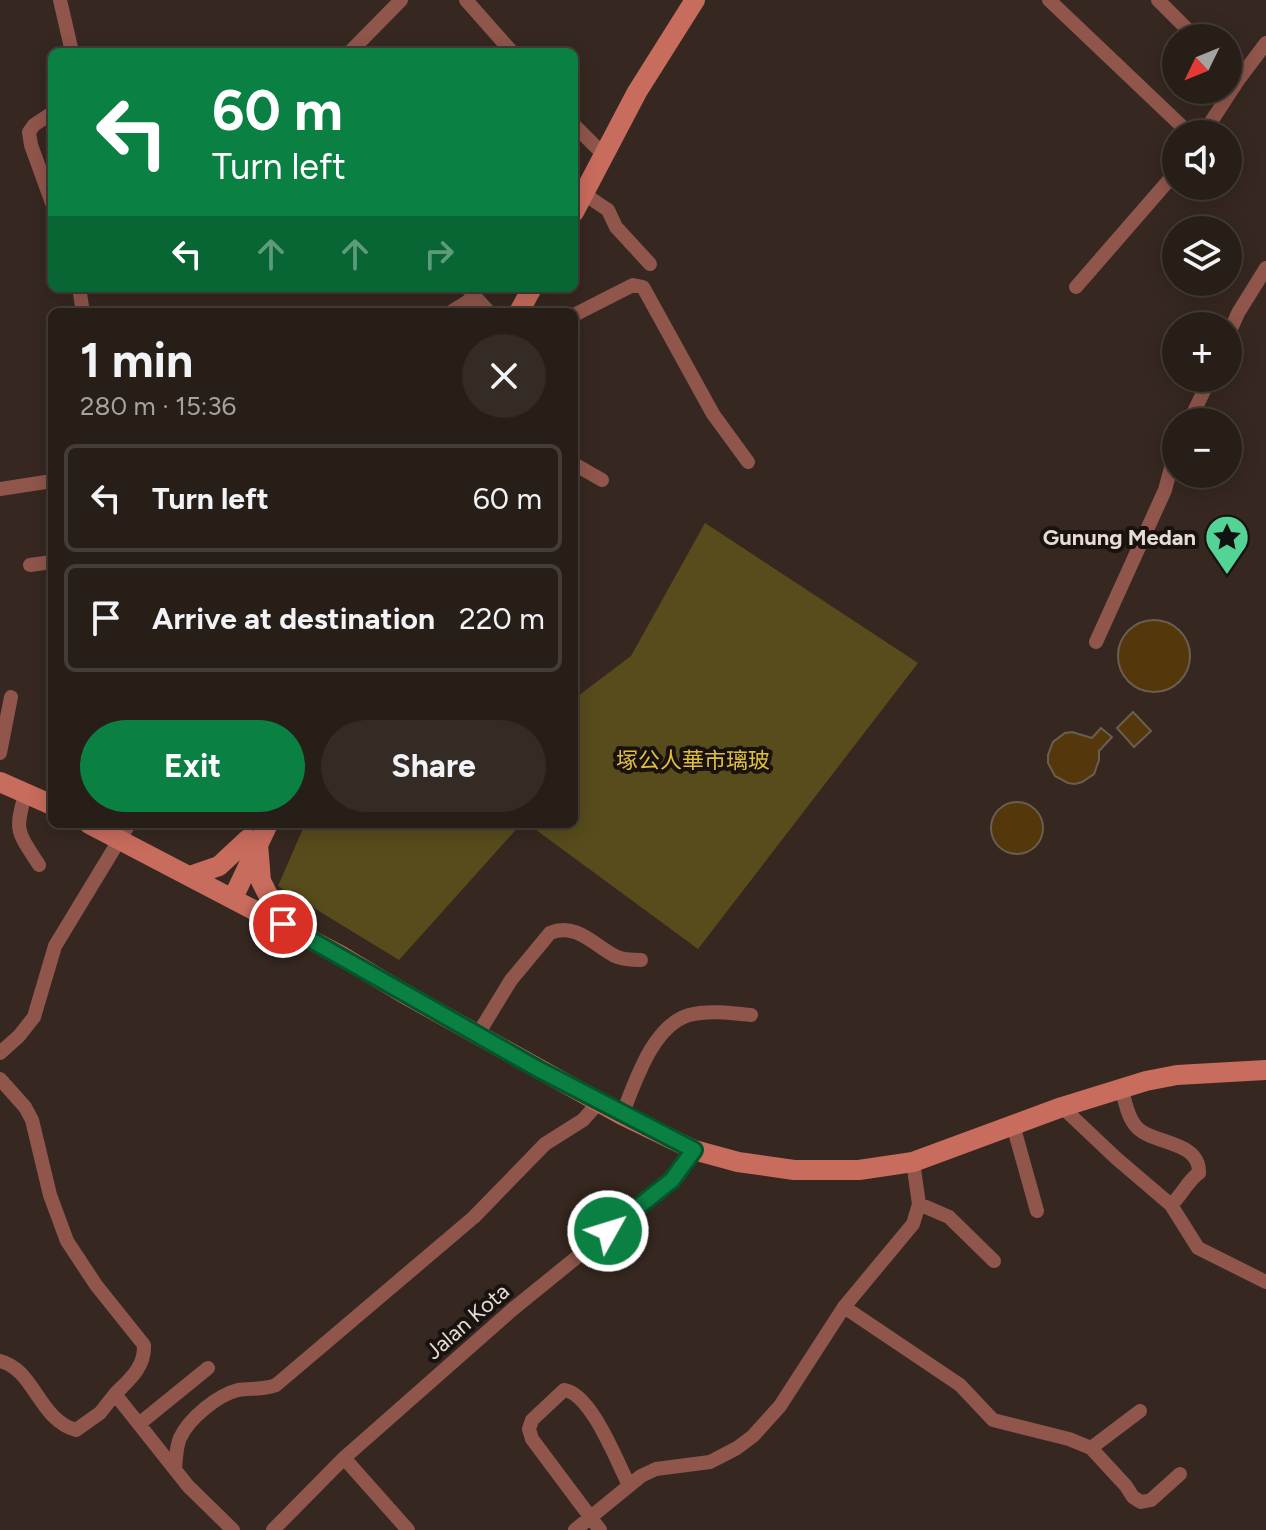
<!DOCTYPE html>
<html lang="en">
<head>
<meta charset="utf-8">
<style>
	body { margin:0; font-family:Figtree,"Noto Sans SC",sans-serif; background:#342b25; color:#f1f3f6; height:100vh; display:flex; flex-direction:column; font-size:30px; white-space:nowrap }
	* { box-sizing:border-box; margin:0 }
	p { font-size:26px; color:#a5a2a2 }
	.icon { flex:none; width:44px; height:44px; fill:none; stroke:currentColor; stroke-width:2; stroke-linecap:round; stroke-linejoin:round }
	.map { position:relative; flex:1; overflow:hidden }
	.side { position:absolute; left:48px; top:308px; width:530px; height:520px; display:flex; flex-direction:column; background:#281e18; border-radius:12px; box-shadow:0 4px 20px #0003,0 0 0 2px #443c37 }
	.side>* { flex:none }
	.banner { position:absolute; left:48px; top:48px; width:530px; height:244px; border-radius:12px; box-shadow:0 4px 20px #0003,0 0 0 2px #443c37; background:#0b8043; color:#fff; overflow:hidden }
	.needle { width:52px; rotate:227deg }
	.controls { position:absolute; left:1162px; top:24px; display:grid; gap:16px }
	.controls a { display:grid; place-items:center; width:80px; height:80px; border-radius:50%; background:#281e18; box-shadow:0 4px 20px #0003,0 0 0 2px #443c37; font-size:40px }
	.pin { position:absolute; display:grid; place-items:center; width:68px; height:68px; color:#fff; margin:-34px; border:4px solid #fff; border-radius:50%; box-shadow:0 2px 8px #0007 }
	.me { position:absolute; width:88px; margin:-44px; rotate:51deg; stroke-linejoin:round; filter:drop-shadow(0 0 6px #0008) }
	.turn { display:flex; align-items:center; gap:28px; height:168px; padding:0 32px; font-size:36px }
	.turn .icon { width:104px; height:104px; stroke-width:2.5 }
	.turn b { display:block; font-size:56px; line-height:68px }
	.lanes { display:flex; align-items:center; height:76px; padding:0 32px; background:#0003; justify-content:center; gap:40px; direction:ltr }
	.lanes .off { opacity:.35 }
	.round { display:grid; place-items:center; flex:none; width:84px; height:84px; border-radius:42px; background:#342b25 }
	.summary { display:flex; align-items:center; justify-content:space-between; height:136px; padding:0 32px }
	h1 { font-size:48px; font-weight:700; line-height:60px }
	.action { display:flex; gap:16px; margin-top:auto; padding:16px 32px }
	.action a { flex:1; height:92px; border-radius:48px; background:#0b8043; color:#fff; font-size:32px; font-weight:700; line-height:92px; text-align:center }
	.action a+a { background:#342b25; color:#f1f3f6 }
	ul { padding:0; list-style:none }
	li { display:flex; align-items:center; gap:24px; height:108px; margin:0 16px 12px; padding:0 16px; border:4px solid #443c37; border-radius:12px }
	li div { flex:1 }
	li b { display:block; font-size:30px }
	li em { font-style:normal }
	.map>svg:first-child { display:block }
	.green { fill:#584c1c }
	.building { fill:#54370a; stroke:#695e50; stroke-width:2 }
	.lines { fill:none; stroke-linecap:round; stroke-linejoin:round }
	.street { stroke:#90564c; stroke-width:14 }
	.secondary { stroke:#c86c5d; stroke-width:20 }
	.route-casing { stroke:#07532c; stroke-width:20 }
	.route { stroke:#0b8043; stroke-width:14 }
	.labels { text-anchor:middle; stroke-width:8; stroke-linejoin:round; paint-order:stroke }
	.poi-label { font-size:22px; font-weight:bold; fill:#e5dcd6; stroke:#19120f; text-anchor:end }
	.park-label { font-size:22px; fill:#dfbf3d; stroke:#19120f }
	.street-label { font-size:22px; fill:#e5dcd6; stroke:#19120f }
</style>
</head>
<body>
<div class="map">
<svg width="1266" height="1530" viewBox="0 0 1266 1530">
	<rect width="100%" height="100%" fill="#362820"/>
	<path class="green" d="M705 523 918 663 698 949 528 824H574V699L631 656Z
		M305 824H521L399 960 278 886Z"/>
	<path class="building" d="M1118 656a36 36 0 1 1 72 0a36 36 0 1 1-72 0Z
		M1133 712 1151 731 1134 747 1117 728Z
		M1101 728 1112 737 1099 751V760L1094 774 1082 782 1075 784 1068 783 1055 776 1048 763V755L1053 742 1065 733 1072 732 1092 738Z
		M991 828a26 26 0 1 1 52 0a26 26 0 1 1-52 0Z"/>
	<g class="lines">
		<path class="street" d="M60 0 72 52
			M466 0 512 52
			M1049 0 1190 134
			M1158 0 1196 38
			M350 52 401 0
			M1228 68 1239 79 1266 43
			M52 113 34 125 29 132 31 145 52 203
			M574 125 605 156
			M1203 134 1239 79
			M584 194 608 210 616 227 650 264
			M1076 287 1176 172
			M79 288 83 312
			M467 288 489 312
			M451 312 475 297
			M574 315 633 285 643 287 713 414 748 462
			M1228 336 1238 313 1266 268
			M1189 422 1210 378
			M574 464 602 480
			M0 489 52 481
			M30 565 52 562
			M1096 642 1165 490 1176 449
			M0 753 11 697
			M26 792C14 831 17 831 39 865
			M478 1034 511 980 550 933C576 922 594 945 615 956 623 960 633 960 641 960
			M0 1053 19 1036 34 1017 55 946 129 824
			M0 1079 25 1107 32 1120 50 1195 67 1241 96 1285 144 1345C145 1367 130 1379 115 1394L188 1486 233 1530
			M1121 1088C1125 1099 1127 1116 1135 1125 1149 1145 1200 1139 1199 1173 1188 1180 1182 1195 1171 1205
			M1062 1107 1116 1158 1171 1205 1198 1248 1266 1282
			M622 1115C635 1083 652 1026 689 1015 708 1010 732 1013 751 1015
			M1013 1125 1037 1211
			M919 1204 949 1217 994 1261
			M844 1307 960 1385 993 1420 1069 1439 1091 1448 1140 1411
			M0 1361C34 1369 39 1420 76 1430L100 1413 115 1394
			M139 1424 208 1368
			M1091 1448 1126 1486 1133 1497 1141 1502 1151 1500 1180 1474
			M344 1458 408 1530
			M175 1469C176 1459 176 1447 180 1438 189 1418 218 1395 238 1390 251 1388 264 1390 276 1385L474 1217 545 1144 583 1120 599 1102
			M273 1530 344 1458 513 1309 672 1180 694 1150
			M575 1530 641 1476 656 1469 710 1462 737 1448 753 1436 780 1406 844 1307 913 1224 919 1204 913 1162
			M600 1530 532 1439 529 1429 532 1420 564 1390C591 1393 617 1462 629 1485"/>
		<path class="secondary" d="M574 212 637 92 695 0
			M519 312 532 288
			M0 782 52 805
			M89 824 340 955 403 993 622 1115 694 1150 738 1162 794 1170H859L913 1162 1062 1107 1146 1081 1177 1075 1266 1070
			M258 844 261 881 282 923
			M190 876 219 866 248 839
			M233 898 268 824"/>
	</g>
	<g class="lines">
		<g class="route-casing">
			<path id="route" d="M283 924 538 1069 694 1150 672 1180 608 1231"/>
		</g>
		<use href="#route" class="route"/>
	</g>
	<defs>
		<g id="sight-pin" transform="scale(2.3)"><path d="M0 17L-7.5 6A9.5 9.5 0 1 1 7.5 6Z" fill="#54d396" stroke="#19120f"/><path d="M0-6L1.8-2.2L6-1.7L2.9 1.2L3.7 5.4L0 3.3L-3.7 5.4L-2.9 1.2L-6-1.7L-1.8-2.2Z" fill="#111"/></g>
	</defs>
	<g fill-rule="evenodd">
		<use href="#sight-pin" x="1227" y="537"/>
	</g>
	<g class="labels">
		<g class="poi-label">
			<text x="1196" y="545">Gunung Medan</text>
		</g>
		<g class="park-label">
			<text x="693" y="768">塚公人華市璃玻</text>
		</g>
		<g class="street-label">
			<text transform="translate(467 1321) rotate(-41)" y="8">Jalan Kota</text>
		</g>
	</g>
</svg>
<div class="controls">
<a><svg class="needle" viewBox="-14 -14 28 28"><path d="M0-13l5 13h-10z" fill="#e53935"/><path d="M0 13l5-13h-10z" fill="#a5a2a2"/></svg></a>
<a><svg class="icon" aria-label="sound" viewBox="0 0 24 24"><path d="M4 9h4l5-4v14l-5-4H4zM17 9q2 3 0 6"/></svg></a>
<a><svg class="icon" aria-label="layers" viewBox="0 0 24 24"><path d="M12 4l9 5-9 5-9-5zM3 14l9 5 9-5"/></svg></a>
<a>+</a>
<a>−</a>
</div>
<div class="pin" style="left:283px;top:924px;background:#d93025"><svg class="icon" aria-label="arrive" viewBox="0 0 24 24"><path d="M6 21V4h12l-3 4 3 4H6"/></svg></div>
<svg class="me" style="left:608px;top:1231px" viewBox="-20 -20 40 40"><circle r="17" fill="#0b8043" stroke="#fff" stroke-width="3"/><path d="M0-11L8 9 0 5-8 9z" fill="#fff"/></svg>
<div class="banner">
<div class="turn"><svg class="icon" aria-label="left" viewBox="0 0 24 24"><path d="M17 20v-9H6M10 6l-5 5 5 5"/></svg><div><b>60 m</b>Turn left</div></div>
<div class="lanes"><svg class="icon" aria-label="left" viewBox="0 0 24 24"><path d="M17 20v-9H6M10 6l-5 5 5 5"/></svg><svg class="icon off" aria-label="ahead" viewBox="0 0 24 24"><path d="M12 20V5M6 11l6-6 6 6"/></svg><svg class="icon off" aria-label="ahead" viewBox="0 0 24 24"><path d="M12 20V5M6 11l6-6 6 6"/></svg><svg class="icon off" aria-label="right" viewBox="0 0 24 24"><path d="M7 20v-9h11M14 6l5 5-5 5"/></svg></div>
</div>
<section class="side">
<div class="summary"><div><h1>1 min</h1><p>280 m · 15:36</p></div><a class="round"><svg class="icon" aria-label="close" viewBox="0 0 24 24"><path d="M6 6l12 12M18 6L6 18"/></svg></a></div>
<ul>
<li><svg class="icon" aria-label="left" viewBox="0 0 24 24"><path d="M17 20v-9H6M10 6l-5 5 5 5"/></svg><div><b>Turn left</b></div><em>60 m</em></li>
<li><svg class="icon" aria-label="arrive" viewBox="0 0 24 24"><path d="M6 21V4h12l-3 4 3 4H6"/></svg><div><b>Arrive at destination</b></div><em>220 m</em></li>
</ul>
<div class="action"><a>Exit</a><a>Share</a></div>
</section>
</div>
</body>
</html>
